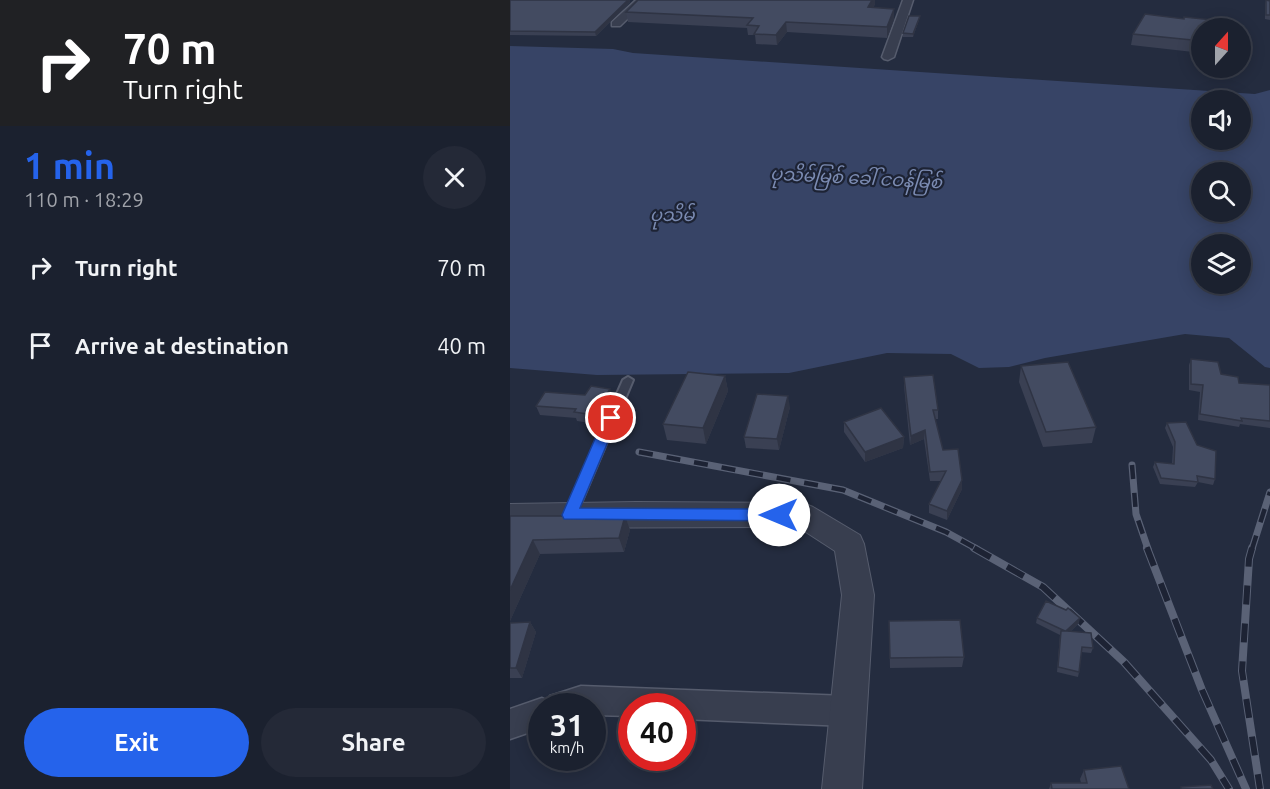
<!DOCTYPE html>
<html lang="en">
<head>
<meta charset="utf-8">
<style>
	body { margin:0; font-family:Ubuntu,"Noto Sans Myanmar",sans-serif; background:#242937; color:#f1f3f6; height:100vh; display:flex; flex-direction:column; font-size:22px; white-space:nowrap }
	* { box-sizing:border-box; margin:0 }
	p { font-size:20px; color:#a0a3aa }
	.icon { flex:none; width:33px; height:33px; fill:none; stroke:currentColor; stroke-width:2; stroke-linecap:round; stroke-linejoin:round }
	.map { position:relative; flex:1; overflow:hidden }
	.drawer { display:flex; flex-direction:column; background:#1b212f; width:510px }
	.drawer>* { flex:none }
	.banner { background:#202124; color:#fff; overflow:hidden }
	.needle { width:39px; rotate:21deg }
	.tools { position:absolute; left:681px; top:18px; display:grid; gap:12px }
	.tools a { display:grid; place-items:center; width:60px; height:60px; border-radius:50%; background:#1b212f; box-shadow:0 3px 15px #0003,0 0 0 2px #393e4b; font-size:30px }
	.speed { position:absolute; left:18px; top:693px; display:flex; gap:12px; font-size:30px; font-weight:700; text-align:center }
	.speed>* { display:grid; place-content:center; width:78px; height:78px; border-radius:50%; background:#1b212f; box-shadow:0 3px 15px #0003,0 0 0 2px #393e4b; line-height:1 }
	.speed small { font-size:15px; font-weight:400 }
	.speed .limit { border:9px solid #d22; background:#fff; color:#111 }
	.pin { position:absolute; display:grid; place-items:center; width:51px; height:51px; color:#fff; margin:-26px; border:3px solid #fff; border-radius:50%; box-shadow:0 2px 6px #0007 }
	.me { position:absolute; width:66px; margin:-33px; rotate:270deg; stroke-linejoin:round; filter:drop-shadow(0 0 4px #0008) }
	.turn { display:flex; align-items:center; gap:21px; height:126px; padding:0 24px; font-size:27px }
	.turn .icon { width:78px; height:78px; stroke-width:2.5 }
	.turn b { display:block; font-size:42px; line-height:51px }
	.round { display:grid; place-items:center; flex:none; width:63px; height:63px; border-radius:32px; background:#242937 }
	.overview { display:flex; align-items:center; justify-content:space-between; height:102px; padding:0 24px }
	h1 { font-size:36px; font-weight:700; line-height:45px; color:#2563eb }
	.action { display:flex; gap:12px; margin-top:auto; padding:12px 24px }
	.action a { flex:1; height:69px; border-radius:36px; background:#2563eb; color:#fff; font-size:24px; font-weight:700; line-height:69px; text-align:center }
	.action a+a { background:#242937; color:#f1f3f6 }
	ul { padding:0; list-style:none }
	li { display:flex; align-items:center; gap:18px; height:78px; padding:0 24px }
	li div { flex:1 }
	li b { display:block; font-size:22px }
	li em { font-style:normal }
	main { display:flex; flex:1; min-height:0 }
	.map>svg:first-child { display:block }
	.water { fill:#374466; fill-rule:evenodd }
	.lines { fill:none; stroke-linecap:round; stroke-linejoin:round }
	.service-casing { stroke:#565c6d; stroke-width:4 }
	.minor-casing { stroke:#565c6d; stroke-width:3 }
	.tertiary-casing { stroke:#565c6d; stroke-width:2 }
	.service { fill:#383e4f; fill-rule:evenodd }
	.minor { fill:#383e4f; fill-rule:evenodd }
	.tertiary { fill:#383e4f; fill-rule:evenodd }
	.rail-far1-casing { stroke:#5a6276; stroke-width:7 }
	.rail-casing { stroke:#5a6276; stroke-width:8 }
	.rail-far1 { stroke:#1d2334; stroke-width:4.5; stroke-dasharray:14; stroke-linecap:butt }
	.rail { stroke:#1d2334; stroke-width:6; stroke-dasharray:19; stroke-linecap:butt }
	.wall { fill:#3a4053 }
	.shaded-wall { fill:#2f3444 }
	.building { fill:#434b61; stroke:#2f3444; stroke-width:1.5 }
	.route { fill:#2563eb; stroke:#184099; stroke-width:1.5 }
	.labels { text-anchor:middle; stroke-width:4.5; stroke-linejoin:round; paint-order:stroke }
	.far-water-label { font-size:18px; font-style:italic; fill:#7b8bb2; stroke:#1d2334 }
</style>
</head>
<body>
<main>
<section class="drawer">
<div class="banner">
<div class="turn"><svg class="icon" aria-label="right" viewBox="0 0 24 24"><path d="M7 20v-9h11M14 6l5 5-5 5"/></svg><div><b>70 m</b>Turn right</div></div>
</div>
<div class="overview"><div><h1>1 min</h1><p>110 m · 18:29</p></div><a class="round"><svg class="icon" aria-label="close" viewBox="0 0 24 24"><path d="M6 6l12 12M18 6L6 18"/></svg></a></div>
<ul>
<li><svg class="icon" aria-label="right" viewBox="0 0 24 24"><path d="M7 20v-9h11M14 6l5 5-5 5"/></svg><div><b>Turn right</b></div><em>70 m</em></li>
<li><svg class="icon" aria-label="arrive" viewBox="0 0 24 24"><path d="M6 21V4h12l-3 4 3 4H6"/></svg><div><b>Arrive at destination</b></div><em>40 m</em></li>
</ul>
<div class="action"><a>Exit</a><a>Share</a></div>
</section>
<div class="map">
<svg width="760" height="789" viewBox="0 0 760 789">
	<rect width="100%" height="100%" fill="#242c3f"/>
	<path class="water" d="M0 46 103 49 123 53 745 94 760 90V368L755 367 719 338 675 334 535 358 499 367 469 368 441 354 377 353 279 373 87 375 0 368ZM692 100H730V140H692ZM692 172H730V212H692ZM692 244H730V284H692Z"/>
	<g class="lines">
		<g class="service-casing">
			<path id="service" d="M118 377 123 380 66 515 64 518 60 520 56 518 54 515 113 380Z"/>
		</g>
		<g class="minor-casing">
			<path id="minor" d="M126 0H137L110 26H102V22Z
				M393 0H403L384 57 378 60 374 59 372 57Z
				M71 686 337 696 348 701 352 711 348 721 337 726 172 719V706H122V716L82 715V706H32V728L0 739V709L32 698 38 701 40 696Z"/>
		</g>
		<g class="tertiary-casing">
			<path id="tertiary" d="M126 502 293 503 303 507 350 535 354 544 364 595 352 789H312L332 595 325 551 288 527 0 528V504Z"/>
		</g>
		<use href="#service" class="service"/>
		<use href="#minor" class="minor"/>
		<use href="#tertiary" class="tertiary"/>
		<g class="rail-far1-casing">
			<path id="rail-far1" d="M129 452 333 490 436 532 467 549
				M622 465 626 514 638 549
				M742 549 760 492"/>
		</g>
		<g class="rail-casing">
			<path id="rail" d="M464 548 533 587 614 662 701 760 719 789
				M637 548 692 690 736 789
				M742 548 739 559 732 671 750 789"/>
		</g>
		<use href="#rail-far1" class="rail-far1"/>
		<use href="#rail" class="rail"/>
	</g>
	<path class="wall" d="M0 0 120 2 86 36 0 35Z
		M128 0H365V4L363 8 384 19 377 38 277 32 267 45 246 44 245 35H238L237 28 118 22 116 12Z
		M756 0 760 1V20L755 19V4Z
		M674 19 692 28V53L621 45 623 34Z
		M409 20 403 37H393V33Z
		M681 359 729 383 760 385V428L730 424 729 427 688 420 690 392 679 390V365Z
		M511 366 586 427 582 443 533 447 509 382Z
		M215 376 218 391 196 444 157 440 153 424Z
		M394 377 428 410V419H425L433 450 452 480V489L437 520 419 513V504L431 481H420L414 439 400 445 394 386Z
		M103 398 87 424 67 421 66 418 30 415 26 406Z
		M280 407 269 450 236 448 234 437Z
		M334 422 394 437 393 448 355 462 334 432Z
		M657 423 687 445 705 479 703 485 688 482 685 487 650 484 643 467 645 462 662 464 663 447 655 428Z
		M0 516H115L120 530 114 552 30 554 0 621Z
		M527 618 569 623 560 632 583 648 581 653 571 652 569 672 568 677 547 672 550 635 526 623Z
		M379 621 454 657 452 667 380 668Z
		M20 622 26 632 12 678H0V623Z
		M574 770 619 789H539L541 783H571L570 779Z"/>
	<path class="shaded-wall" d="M118 0H120V2L86 36 85 32Z
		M362 0H365V4L358 17V7Z
		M384 9V19L377 38V27Z
		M410 16 409 20 403 37V34Z
		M276 22 277 32 267 45 266 35Z
		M215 376 218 391 196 444 193 428Z
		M100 389 103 398 87 424 84 415Z
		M278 396 280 407 269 450 267 439Z
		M415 430 414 439 400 445 401 436Z
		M394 437 393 448 355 462V452Z
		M452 480V489L437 520V511Z
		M115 516 120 530 114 552 109 538Z
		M23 540 30 554 0 621V590Z
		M570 618 569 623 555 637 556 631Z
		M20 622 26 632 12 678 6 668Z"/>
	<path class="building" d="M0 0H118L85 32 0 31Z
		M128 0H362L358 7 384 9 377 27 276 22 266 35 244 34 249 26 237 25 243 18 116 12Z
		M756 0 760 1V15H756Z
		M635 14 674 19V17L723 22 724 28H692V41L623 34Z
		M399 16H410L403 34 393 33Z
		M681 359 708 362 711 374 728 377 729 383 760 385V421L731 418 732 421 690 414 693 385 681 384Z
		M558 362 586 427 536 432 511 366Z
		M178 372 215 376 193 428 153 424Z
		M423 375 428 410H423L433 450 448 449 452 480 437 511 419 504 436 471 420 472 415 430 401 436 394 377Z
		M81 386 100 389 84 415 64 412 66 409 26 406 35 392 75 395Z
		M247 394 278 396 267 439 234 437Z
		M371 408 394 437 355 452 334 422Z
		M676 422 687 445 706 451 705 479 687 476 688 482 651 478 645 462 664 464 665 442 657 423Z
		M0 516H115L109 538 23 540 0 590Z
		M536 601 556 610 558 608 570 618 556 631 581 633 583 648 572 647 569 672 548 667 551 631H555L527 618Z
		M450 620 454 657 380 658 379 621Z
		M20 622 6 668H0V623Z
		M611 766 619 789H542L541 783H577L574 770Z
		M701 785 703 789H671V787Z"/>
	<path class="route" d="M101 414 108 418 70 508 269 509 274 510 277 515 274 519 269 521 54 519 52 515 94 418Z"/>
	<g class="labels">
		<g class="far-water-label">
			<text transform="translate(346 178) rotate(3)" y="6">ပုသိမ်မြစ် ခေါ် ငဝန်မြစ်</text>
			<text x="162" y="221">ပုသိမ်</text>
		</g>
	</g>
</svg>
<div class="tools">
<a><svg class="needle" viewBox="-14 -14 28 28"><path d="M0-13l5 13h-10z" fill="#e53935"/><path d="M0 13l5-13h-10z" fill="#a0a3aa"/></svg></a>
<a><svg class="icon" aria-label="sound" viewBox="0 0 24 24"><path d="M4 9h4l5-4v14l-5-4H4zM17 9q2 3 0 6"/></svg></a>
<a><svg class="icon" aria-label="search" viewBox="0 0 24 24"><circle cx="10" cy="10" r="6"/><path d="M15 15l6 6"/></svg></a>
<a><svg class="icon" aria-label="layers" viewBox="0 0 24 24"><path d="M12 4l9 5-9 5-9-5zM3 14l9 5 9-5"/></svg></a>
</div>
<div class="speed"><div>31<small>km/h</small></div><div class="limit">40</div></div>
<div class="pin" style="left:101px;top:418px;background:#d93025"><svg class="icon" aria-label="arrive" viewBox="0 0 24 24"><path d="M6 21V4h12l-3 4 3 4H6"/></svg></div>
<svg class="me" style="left:269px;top:515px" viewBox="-20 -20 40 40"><circle r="19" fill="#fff"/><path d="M0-13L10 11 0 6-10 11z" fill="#2563eb"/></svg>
</div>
</main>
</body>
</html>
